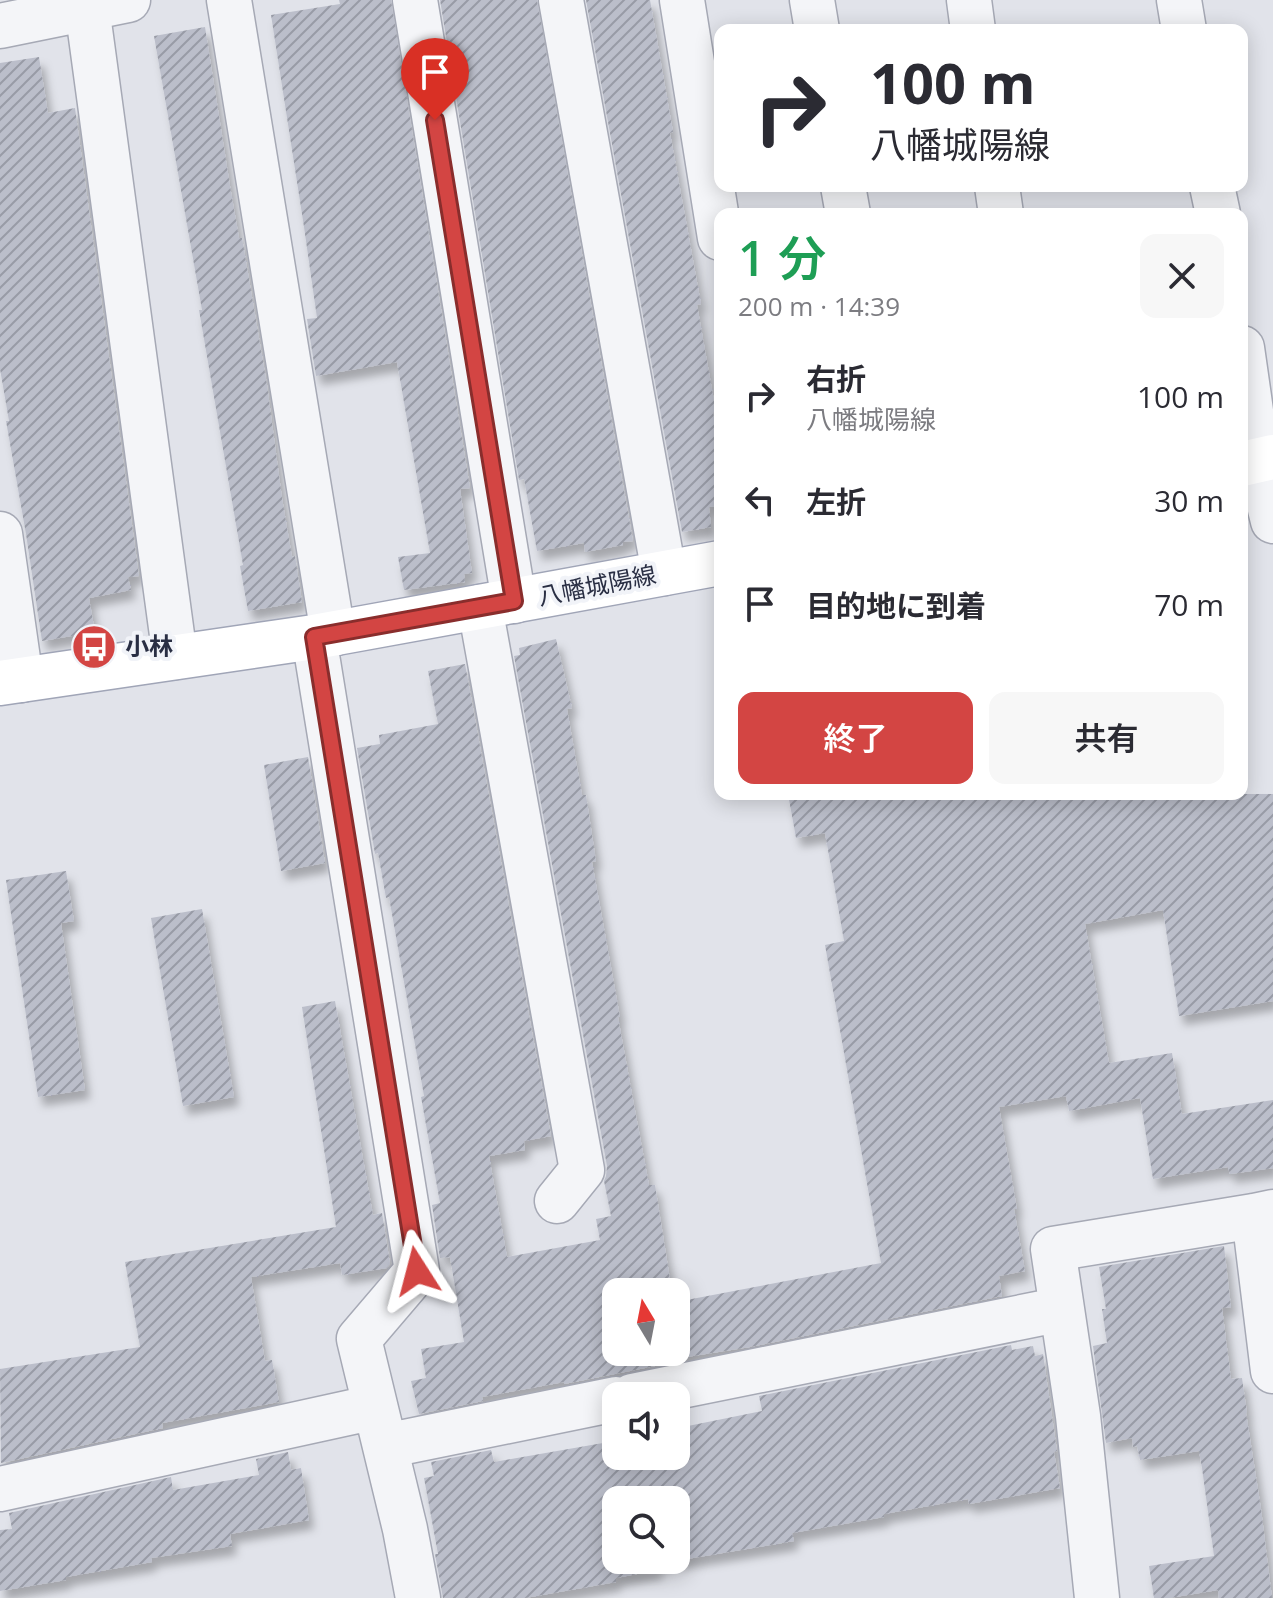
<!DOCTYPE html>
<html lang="ja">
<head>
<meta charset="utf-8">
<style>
	body { margin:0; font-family:"Open Sans","Noto Sans JP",sans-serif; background:#f7f7f7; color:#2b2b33; height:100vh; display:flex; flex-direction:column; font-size:30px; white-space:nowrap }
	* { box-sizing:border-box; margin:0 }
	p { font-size:26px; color:#7c7c81 }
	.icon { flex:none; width:44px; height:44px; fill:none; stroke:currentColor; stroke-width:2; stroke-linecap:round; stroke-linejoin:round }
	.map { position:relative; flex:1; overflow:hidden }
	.side { position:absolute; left:714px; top:208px; width:534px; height:592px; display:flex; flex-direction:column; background:#fff; border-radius:16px; box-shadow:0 4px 20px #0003 }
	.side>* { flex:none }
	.top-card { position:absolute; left:714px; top:24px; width:534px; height:168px; border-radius:16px; box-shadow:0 4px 20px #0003; background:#fff; color:#2b2b33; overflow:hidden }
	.needle { width:52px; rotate:350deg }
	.fabs { position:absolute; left:602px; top:1278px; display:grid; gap:16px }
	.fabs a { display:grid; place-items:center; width:88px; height:88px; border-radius:16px; background:#fff; box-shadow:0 4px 20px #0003; font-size:40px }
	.pin { position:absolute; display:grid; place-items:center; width:68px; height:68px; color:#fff; margin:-82px -34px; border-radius:50% 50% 50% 0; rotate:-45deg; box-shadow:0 0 8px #0007 }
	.pin .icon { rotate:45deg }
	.me { position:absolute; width:88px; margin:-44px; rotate:351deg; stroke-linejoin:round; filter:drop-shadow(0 0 6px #0008) }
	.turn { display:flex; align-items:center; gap:28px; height:168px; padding:0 24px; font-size:36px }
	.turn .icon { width:104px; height:104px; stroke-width:2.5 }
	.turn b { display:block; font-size:56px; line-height:68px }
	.round { display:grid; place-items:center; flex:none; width:84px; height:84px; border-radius:16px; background:#f7f7f7 }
	.summary { display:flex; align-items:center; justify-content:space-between; height:136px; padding:0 24px }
	h1 { font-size:48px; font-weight:600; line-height:60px; color:#1e9e55 }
	.cta { display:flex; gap:16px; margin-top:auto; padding:16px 24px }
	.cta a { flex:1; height:92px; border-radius:16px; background:#d34543; color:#fff; font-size:32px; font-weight:600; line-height:92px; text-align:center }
	.cta a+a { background:#f7f7f7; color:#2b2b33 }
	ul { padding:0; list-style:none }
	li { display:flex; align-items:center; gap:24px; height:104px; padding:0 24px }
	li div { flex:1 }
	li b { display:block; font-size:30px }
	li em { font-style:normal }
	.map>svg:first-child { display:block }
	.building { fill:url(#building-hatch); fill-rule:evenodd; filter:url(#shadow) }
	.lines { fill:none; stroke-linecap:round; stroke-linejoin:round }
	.minor-casing { stroke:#a6a9b5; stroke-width:47 }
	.major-casing { stroke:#a0a5b7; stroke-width:47 }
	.minor { stroke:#f4f5f8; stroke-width:44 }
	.major { stroke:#fff; stroke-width:44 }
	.route-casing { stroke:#892d2c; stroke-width:20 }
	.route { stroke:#d34543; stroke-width:14 }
	.labels { text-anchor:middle; stroke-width:8; stroke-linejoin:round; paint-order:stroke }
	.street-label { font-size:24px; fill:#292e43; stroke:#f1f3f8 }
	.poi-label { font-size:24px; font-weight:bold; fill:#292e43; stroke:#f1f3f8; text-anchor:start }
</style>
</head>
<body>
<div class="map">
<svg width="1273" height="1598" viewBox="0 0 1273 1598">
	<defs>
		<pattern id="building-hatch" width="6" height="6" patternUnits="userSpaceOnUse" patternTransform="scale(2)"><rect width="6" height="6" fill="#bbbeca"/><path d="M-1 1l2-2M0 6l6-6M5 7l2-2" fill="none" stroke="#989ba6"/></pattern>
		<filter id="shadow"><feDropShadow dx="5" dy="9" stdDeviation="4" flood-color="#0004"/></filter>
	</defs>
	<rect width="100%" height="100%" fill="#e1e3ea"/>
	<path class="building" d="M339 0H391L470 488 460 489 472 573 464 574 465 582 404 590 398 557 430 553 397 362 316 376 307 319 317 318 304 227 271 15 340 4Z
		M440 0H537L633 541 623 542V545L585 552 584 543 537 551 524 479 519 480Z
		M586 0H650L673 132 670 133 701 304 697 305 716 412H713L720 453V506L709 507 711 527 682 532Z
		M205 27 230 186 239 238H242L267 385 282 498 292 557 295 556 302 602 248 611 240 566 243 565 199 310H202L154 36Z
		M39 57 48 113 75 108 139 576 128 577 131 590 89 598 95 632 42 641 26 534 6 421H9L0 369V63Z
		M556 639 572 708 567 709 582 795H586L596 861 592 862 620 1017H618L632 1094 649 1185H655L672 1292H616V1352H676V1302L881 1263 825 945 844 941 825 833 796 838 788 794H1273V1001L1179 1016 1163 910 1085 924 1109 1063 1172 1053 1182 1114 1273 1100V1168L1230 1174 1228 1167 1153 1179 1140 1098 1069 1111 1066 1096 999 1107 1017 1209H1014L1025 1271 999 1276 1002 1296 750 1347 655 1362V1366L564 1384V1382L482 1397 483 1401 419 1414 411 1381 426 1378 421 1349 464 1342 450 1257 440 1258 432 1205 440 1203 421 1097 424 1096 389 897 386 898 378 853 375 854 357 748 380 744 379 735 438 724 428 671 465 664 551 1136 524 1141 525 1150 489 1156 507 1257 600 1240 596 1219 611 1216 604 1181 606 1176 607 1166 514 656 520 655 519 648Z
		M308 757 325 863 281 871 264 765Z
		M66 871 74 921 61 923 85 1090 38 1097 6 880Z
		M202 909 234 1097 183 1106 151 918Z
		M335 1001 373 1215 382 1213 390 1264 387 1268 342 1275 340 1263 251 1277 265 1361 272 1360 279 1402 162 1423 163 1428 1 1463 0 1369 140 1347 125 1262 336 1227 302 1007Z
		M1224 1246 1231 1307 1222 1308 1231 1379 1242 1378 1247 1413H1246L1261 1509 1272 1598H1219L1218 1590 1169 1598H1154L1149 1566 1214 1556 1202 1468 1199 1451 1140 1460 1137 1446 1133 1447 1132 1438 1106 1443 1093 1346 1107 1343 1102 1309H1106L1099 1267Z
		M1011 1345 1012 1350 1033 1346 1035 1356 1043 1354 1057 1451 1054 1452 1060 1488 969 1504 968 1499 884 1514V1517L792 1533 794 1541 657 1564 658 1570 616 1578V1582L525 1598H443L435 1554H438L424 1478 434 1476 431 1462 491 1450 494 1462 603 1443 605 1454 616 1452V1456H676V1442L690 1439 688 1426 762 1411 759 1396ZM616 1500H676V1560H616Z
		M288 1452 291 1470 301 1468 309 1520 230 1534 232 1546 151 1558 152 1562 66 1577V1580L0 1591V1530L12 1529 9 1513 171 1477 173 1490 259 1475 256 1459Z"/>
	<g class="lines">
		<g class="minor-casing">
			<path id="minor" d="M86 0 175 657
				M229 0 333 634
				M415 0 514 601
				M561 0 664 573
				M682 0 720 238
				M812 0 817 30
				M969 0 973 30
				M1179 0 1184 30
				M0 26 128 0
				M843 186 848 214
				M997 186 1001 214
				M1212 186 1218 214
				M1242 348 1258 460 1273 521
				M0 534 21 680
				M480 607 582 1170 557 1201
				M314 637 417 1271 359 1339 405 1529 418 1598
				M1254 1216 1273 1371
				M632 1396 1062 1309
				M385 1446 616 1399
				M0 1489 375 1407
				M1097 1598 1078 1416 1053 1249 1254 1216 1273 1212"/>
		</g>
		<g class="major-casing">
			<path id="major" d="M1242 464 1273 457
				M0 683 314 637 720 563"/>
		</g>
		<use href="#minor" class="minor"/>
		<use href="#major" class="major"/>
	</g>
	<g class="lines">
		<g class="route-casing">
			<path id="route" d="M417 1271 314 637 514 601 435 120"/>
		</g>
		<use href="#route" class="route"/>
	</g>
	<defs>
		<g id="bus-disc" transform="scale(2.3)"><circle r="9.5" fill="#d34543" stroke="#f1f3f8"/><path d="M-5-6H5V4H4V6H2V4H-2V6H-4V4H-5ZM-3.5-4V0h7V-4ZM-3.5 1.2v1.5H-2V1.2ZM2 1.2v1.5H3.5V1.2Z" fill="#fff"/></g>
	</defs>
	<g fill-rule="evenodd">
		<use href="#bus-disc" x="94" y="647"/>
	</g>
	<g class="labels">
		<g class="street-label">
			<text transform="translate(597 586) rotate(-11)" y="8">八幡城陽線</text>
		</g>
		<g class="poi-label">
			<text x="125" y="655">小林</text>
		</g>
	</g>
</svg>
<div class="fabs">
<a><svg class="needle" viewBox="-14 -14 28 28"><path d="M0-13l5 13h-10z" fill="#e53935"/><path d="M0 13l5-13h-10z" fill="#7c7c81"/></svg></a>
<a><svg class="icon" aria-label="sound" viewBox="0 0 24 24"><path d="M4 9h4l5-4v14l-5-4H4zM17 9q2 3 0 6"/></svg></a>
<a><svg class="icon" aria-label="search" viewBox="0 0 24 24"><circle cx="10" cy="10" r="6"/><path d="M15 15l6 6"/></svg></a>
</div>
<div class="pin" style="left:435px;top:120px;background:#d93025"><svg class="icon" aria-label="arrive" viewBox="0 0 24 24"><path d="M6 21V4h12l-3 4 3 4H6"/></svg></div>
<svg class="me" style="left:417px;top:1271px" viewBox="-20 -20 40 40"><path d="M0-17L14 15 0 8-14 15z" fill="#d34543" stroke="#fff" stroke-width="4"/></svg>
<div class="top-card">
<div class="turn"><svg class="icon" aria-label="right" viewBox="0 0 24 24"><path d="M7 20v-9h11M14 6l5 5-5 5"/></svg><div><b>100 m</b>八幡城陽線</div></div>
</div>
<section class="side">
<div class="summary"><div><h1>1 分</h1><p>200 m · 14:39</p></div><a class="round"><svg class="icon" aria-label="close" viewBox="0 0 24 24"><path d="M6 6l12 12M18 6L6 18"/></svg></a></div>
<ul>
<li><svg class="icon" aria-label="right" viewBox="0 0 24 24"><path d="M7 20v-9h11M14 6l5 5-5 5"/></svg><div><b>右折</b><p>八幡城陽線</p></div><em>100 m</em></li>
<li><svg class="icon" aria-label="left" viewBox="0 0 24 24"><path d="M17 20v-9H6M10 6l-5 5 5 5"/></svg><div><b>左折</b></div><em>30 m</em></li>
<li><svg class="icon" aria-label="arrive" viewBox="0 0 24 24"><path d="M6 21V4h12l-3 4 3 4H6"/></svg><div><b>目的地に到着</b></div><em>70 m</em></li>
</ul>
<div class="cta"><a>終了</a><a>共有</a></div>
</section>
</div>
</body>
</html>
